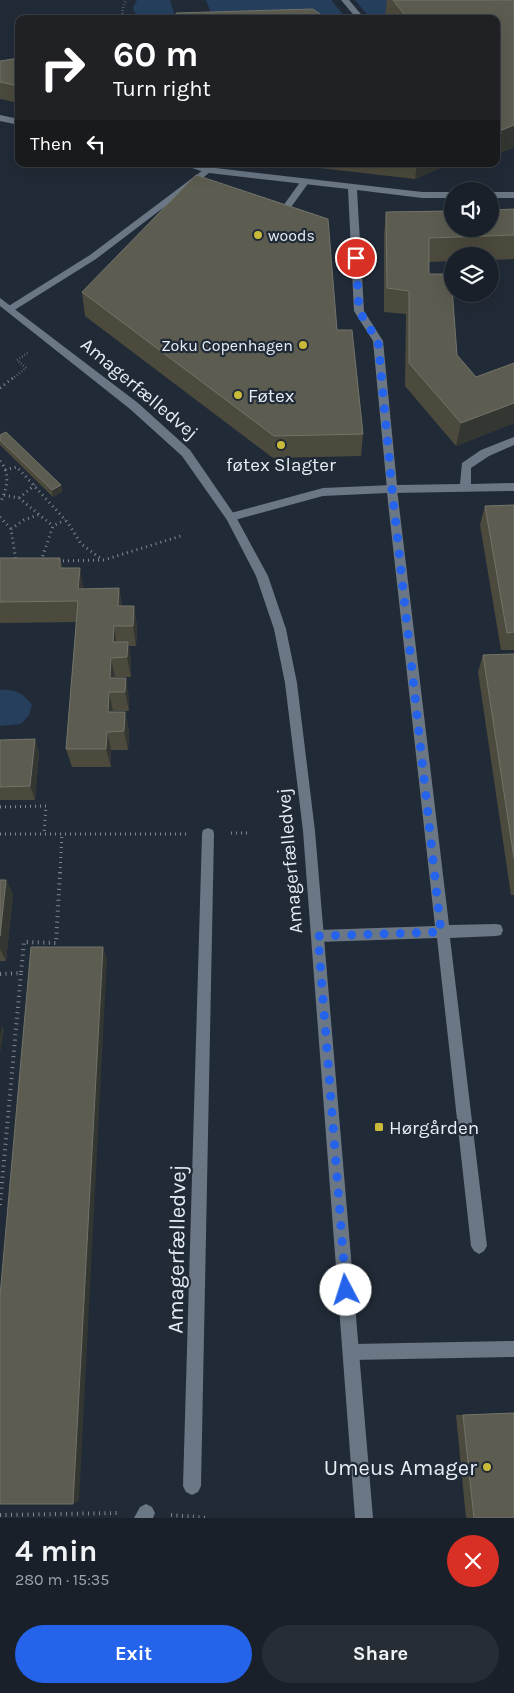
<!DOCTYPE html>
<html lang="en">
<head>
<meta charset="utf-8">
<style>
	body { margin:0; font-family:Karla,sans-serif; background:#262d35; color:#f1f3f6; height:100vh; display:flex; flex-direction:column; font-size:19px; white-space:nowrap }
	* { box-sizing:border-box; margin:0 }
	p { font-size:16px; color:#9fa3a8 }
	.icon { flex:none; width:28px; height:28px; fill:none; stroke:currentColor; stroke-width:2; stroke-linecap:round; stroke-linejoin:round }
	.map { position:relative; height:1518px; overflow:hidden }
	.panel { display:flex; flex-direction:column; background:#192029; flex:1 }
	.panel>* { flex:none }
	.banner { position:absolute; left:15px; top:15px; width:485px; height:152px; border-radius:10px; box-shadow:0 5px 20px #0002,0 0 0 1px #373e46; background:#202124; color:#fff; overflow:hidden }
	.tools { position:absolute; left:444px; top:182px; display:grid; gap:10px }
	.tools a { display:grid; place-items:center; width:55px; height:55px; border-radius:50%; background:#192029; box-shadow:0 5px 20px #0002,0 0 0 1px #373e46; font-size:25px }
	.pin { position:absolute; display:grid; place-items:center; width:42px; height:42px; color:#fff; margin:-21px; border:2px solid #fff; border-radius:50%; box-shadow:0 1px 5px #0007 }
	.me { position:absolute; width:55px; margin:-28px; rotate:355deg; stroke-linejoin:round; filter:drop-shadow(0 0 4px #0008) }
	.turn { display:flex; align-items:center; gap:18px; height:105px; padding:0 15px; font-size:22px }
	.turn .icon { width:65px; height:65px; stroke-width:2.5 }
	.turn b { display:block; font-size:35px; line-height:42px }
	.then { display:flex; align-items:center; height:48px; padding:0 15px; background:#0003; gap:10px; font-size:19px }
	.round { display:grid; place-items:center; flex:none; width:52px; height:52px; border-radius:26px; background:#262d35 }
	.head { display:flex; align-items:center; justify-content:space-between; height:85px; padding:0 15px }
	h1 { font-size:30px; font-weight:700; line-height:38px }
	.primary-button { display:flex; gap:10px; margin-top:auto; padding:10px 15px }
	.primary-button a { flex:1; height:58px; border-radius:30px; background:#2563eb; color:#fff; font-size:20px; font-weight:700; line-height:58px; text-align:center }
	.primary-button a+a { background:#262d35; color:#f1f3f6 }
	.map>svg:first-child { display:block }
	.green { fill:#253f5d }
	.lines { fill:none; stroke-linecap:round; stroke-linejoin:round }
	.path-far2 { stroke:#7f8892; stroke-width:2.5; stroke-dasharray:0.5 2.5; stroke-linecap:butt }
	.path-far1 { stroke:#7f8892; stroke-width:3; stroke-dasharray:1 4; stroke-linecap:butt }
	.path { stroke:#7f8892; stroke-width:4; stroke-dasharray:1 4.5; stroke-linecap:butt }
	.service { fill:#6b7785; fill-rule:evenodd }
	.minor { fill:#6b7785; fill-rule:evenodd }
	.tertiary { fill:#6b7785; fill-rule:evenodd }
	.wall { fill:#4c4a3c }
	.shaded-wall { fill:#343632 }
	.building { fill:#5c5c50; stroke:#72736a }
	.route { stroke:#2563eb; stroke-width:9; stroke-dasharray:0 16.2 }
	.poi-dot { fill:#caba3a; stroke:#212b37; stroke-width:2 }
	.labels { text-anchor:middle; stroke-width:4.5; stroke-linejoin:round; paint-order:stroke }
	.far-poi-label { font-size:16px; fill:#e7eef6; stroke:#212b37; text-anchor:start }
	.street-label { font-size:19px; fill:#e7eef6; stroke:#212b37 }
	.poi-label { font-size:19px; fill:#e7eef6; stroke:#212b37; text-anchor:start }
	.near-street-label { font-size:22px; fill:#e7eef6; stroke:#212b37 }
	.near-poi-label { font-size:22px; fill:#e7eef6; stroke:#212b37; text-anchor:end }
</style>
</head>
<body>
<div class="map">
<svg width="514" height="1518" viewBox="0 0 514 1518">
	<rect width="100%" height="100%" fill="#212b37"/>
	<path class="green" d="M137 0H170L176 19H138L133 8Z
		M206 0H331L347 19H192L212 16Z
		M355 0H437L385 19H371Z
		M0 690C15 689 23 693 32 705L29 715 21 724 0 726Z"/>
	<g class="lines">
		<path class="path-far2" d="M125 19 122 11 126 0
			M12 379 26 368 17 360 29 352"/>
		<path class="path-far1" d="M0 388 13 378
			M0 461C11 474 7 489 0 503
			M5 470 17 467 68 523 81 544 103 560
			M4 495 19 498 53 526
			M19 498 35 485
			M0 517 11 529 16 561
			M11 529 24 520 38 515
			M41 561 53 526 65 520
			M58 561 104 560 184 535
			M0 807 46 806 44 834
			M231 833H248
			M0 834H187
			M60 873 62 834"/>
		<path class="path" d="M0 974 21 973 24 942 56 943 60 872
			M0 1205 21 973
			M0 1515 119 1513
			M171 1515 208 1518"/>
		<path class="service" d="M341 0H349L365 19H357Z
			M0 115 19 119V125L0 121Z
			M185 164H197L211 170 207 173 186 166Z
			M304 180 308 183 307 185 281 221H275V217L301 181Z
			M392 485 397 489 449 925 496 924 501 925 503 930 501 935 496 936 450 938 487 1246 484 1251 479 1254 474 1251 471 1246 437 938 318 942 313 941 311 936 313 931 318 930 435 926 387 493 323 496 231 521 226 517 231 513 323 488Z"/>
		<path class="minor" d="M207 167 422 192H452V198H422L357 190 364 311 383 341 397 485 460 484 462 463 481 450 514 437V445L489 456 471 468V484L514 483V491L392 493 387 489 373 341 354 311 348 189 209 173 96 259 13 311H7V307L90 255Z
			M490 192H514V198H490Z
			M208 828 213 830 214 834 201 1486 198 1492 192 1495 186 1492 183 1486 202 834 203 830Z
			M514 1341V1357L352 1360 346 1358 344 1352 346 1346 352 1344Z
			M146 1504 152 1507 155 1513 153 1518H134L140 1507Z"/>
		<path class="tertiary" d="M0 298 138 403 190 450 236 517 268 576 286 629 297 683 315 831 373 1518H355L303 831 285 683 274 629 256 576 227 520 182 456 130 409 0 306Z"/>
	</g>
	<path class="wall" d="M387 0H514V147L498 154 496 153V19H386L385 17Z
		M19 58V103L0 99V61Z
		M285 164H449L415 179Z
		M514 209V259L490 260V256H452V261L429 262V274L457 355 476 377 514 363V423L456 446 405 386 406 314 384 312V236L386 212Z
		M82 292 337 330 363 434 361 456 273 458 85 316Z
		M0 435 61 485 62 492 53 497 0 445Z
		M514 505V650H501L480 525 485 506Z
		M0 558H60L63 568 84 589 119 588 122 606H134L137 627 136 646H129L131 662V677H115V678L129 697V711H113V712H125L129 731 128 750H111V767H72L66 749 76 622 0 623Z
		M514 654V895H511L478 672 483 655Z
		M35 739 39 753 35 800H0V740Z
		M0 880H6L13 895 6 961H0Z
		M514 1413V1518H466L456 1415Z"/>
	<path class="shaded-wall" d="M514 125V147L498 154 502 130Z
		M417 164H449L415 179Z
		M514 403V423L456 446 461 423Z
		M61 485 62 492 53 497 52 490Z
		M60 558 65 579 60 568Z
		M80 568 84 589H78Z
		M119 588 122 608 121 627 118 606Z
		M134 606 137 627 136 646 133 626Z
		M114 626 117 646 113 642Z
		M128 642 131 662V677L127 657Z
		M111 658 115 677 114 692 110 678Z
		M126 678 129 697V711L125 692Z
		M109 692 113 711 112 731 108 712Z
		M125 712 129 731 128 750 124 731Z
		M107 732 111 750V767L106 749Z
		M35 739 39 753 35 800 30 786Z
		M6 880 13 895 6 961 0 949V936Z
		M103 947 107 959 79 1501 73 1504Z
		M2 1026 4 1029 0 1054V1035Z"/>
	<path class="building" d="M393 0H514V125L502 130 496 126V19H408Z
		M313 9 327 19H178L176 13Z
		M19 58V86L0 82V61Z
		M196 175 328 219 337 330H352L363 434 274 436 82 292Z
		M514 209V235L429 238V274H451L457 355 476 377 514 363V403L461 423 409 363V291L387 288 386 212 452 211V229H490V210Z
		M6 432 61 485 52 490 0 440V435Z
		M514 505V632L507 633 485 506Z
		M0 558H60V568H80L78 589 119 588 118 606H134L133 626H114L113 642H128L127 657 111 658 110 678H126L125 692H109L108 712H125L124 731 107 732 106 749H66L78 601 0 602Z
		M514 654V858L483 655Z
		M35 739 30 786 0 787V740Z
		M0 880H6L0 936Z
		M31 947H103L73 1504H0V1296Z
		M514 1413V1518H474L463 1415Z"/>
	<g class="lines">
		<path class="route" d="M346 1290 318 936 441 932 392 489 378 341 359 311 356 258"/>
	</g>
	<g class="poi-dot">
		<circle cx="258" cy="235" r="5"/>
		<circle cx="303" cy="345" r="5"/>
		<circle cx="238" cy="395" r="5"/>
		<circle cx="281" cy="445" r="5"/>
		<rect x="374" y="1122" width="10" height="10" rx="2.5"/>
		<circle cx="487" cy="1467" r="5"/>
	</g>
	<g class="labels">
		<g class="far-poi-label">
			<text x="268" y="241">woods</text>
			<text x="293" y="351" text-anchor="end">Zoku Copenhagen</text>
		</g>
		<g class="street-label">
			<text transform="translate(140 388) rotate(40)" y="7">Amagerfælledvej</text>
			<text transform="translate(289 861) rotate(-95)" y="7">Amagerfælledvej</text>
		</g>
		<g class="poi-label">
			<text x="248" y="402">Føtex</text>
			<text x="281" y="471" text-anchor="middle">føtex Slagter</text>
			<text x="389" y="1134">Hørgården</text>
		</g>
		<g class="near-street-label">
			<text transform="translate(176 1249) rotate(-89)" y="8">Amagerfælledvej</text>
		</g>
		<g class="near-poi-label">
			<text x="477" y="1475">Umeus Amager</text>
		</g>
	</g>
</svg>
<div class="tools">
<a><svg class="icon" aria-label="sound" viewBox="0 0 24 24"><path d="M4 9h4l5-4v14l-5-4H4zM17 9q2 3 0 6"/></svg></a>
<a><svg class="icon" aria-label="layers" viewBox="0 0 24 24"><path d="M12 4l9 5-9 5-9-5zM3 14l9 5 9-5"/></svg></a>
</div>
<div class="pin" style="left:356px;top:258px;background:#d93025"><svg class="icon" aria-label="arrive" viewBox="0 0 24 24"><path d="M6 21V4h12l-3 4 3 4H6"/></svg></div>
<svg class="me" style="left:346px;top:1290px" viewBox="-20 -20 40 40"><circle r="19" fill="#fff"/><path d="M0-13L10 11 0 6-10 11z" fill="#2563eb"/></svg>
<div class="banner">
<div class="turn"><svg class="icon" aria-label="right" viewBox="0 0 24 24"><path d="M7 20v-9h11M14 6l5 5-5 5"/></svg><div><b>60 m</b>Turn right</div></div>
<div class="then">Then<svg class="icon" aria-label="left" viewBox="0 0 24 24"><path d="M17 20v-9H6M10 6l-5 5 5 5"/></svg></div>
</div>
</div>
<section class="panel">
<div class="head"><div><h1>4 min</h1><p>280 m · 15:35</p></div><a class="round" style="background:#d93025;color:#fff"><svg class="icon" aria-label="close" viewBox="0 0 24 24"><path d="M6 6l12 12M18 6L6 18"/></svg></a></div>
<div class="primary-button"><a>Exit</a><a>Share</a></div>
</section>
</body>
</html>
